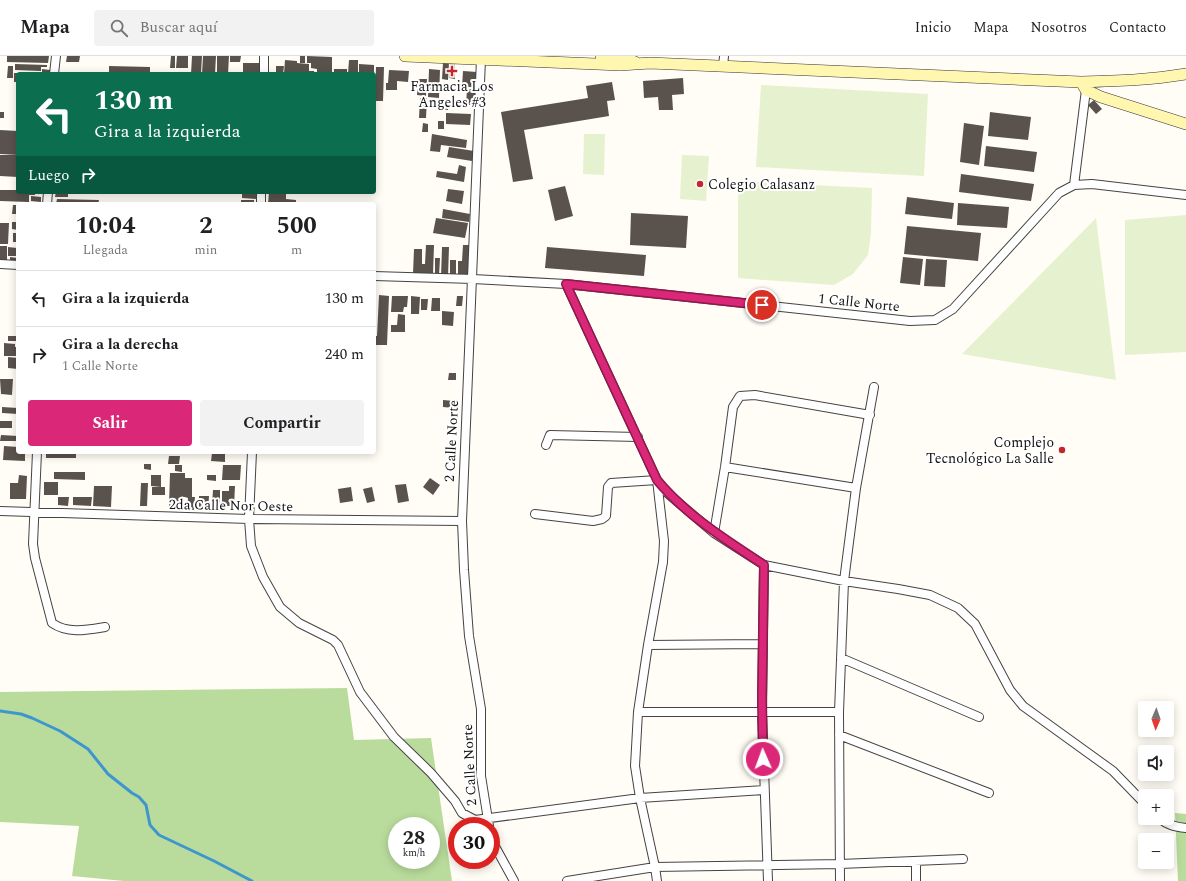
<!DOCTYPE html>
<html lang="es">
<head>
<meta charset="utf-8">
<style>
	body { margin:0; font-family:Spectral,serif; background:#f2f2f2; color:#202124; height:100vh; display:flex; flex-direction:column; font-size:15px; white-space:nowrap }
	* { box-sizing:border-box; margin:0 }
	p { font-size:13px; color:#757577 }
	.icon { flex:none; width:22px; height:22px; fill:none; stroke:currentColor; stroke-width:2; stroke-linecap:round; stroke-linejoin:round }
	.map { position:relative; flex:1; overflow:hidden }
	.drawer { position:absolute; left:16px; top:146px; width:360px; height:252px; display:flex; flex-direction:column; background:#fff; border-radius:4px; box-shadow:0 2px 10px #0003 }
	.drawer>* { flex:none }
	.banner { position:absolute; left:16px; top:16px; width:360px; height:122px; border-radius:4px; box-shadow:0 2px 10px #0003; background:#0b6e4f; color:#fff; overflow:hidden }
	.needle { width:26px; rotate:182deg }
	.buttons { position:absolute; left:1138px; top:645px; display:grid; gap:8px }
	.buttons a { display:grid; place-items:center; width:36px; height:36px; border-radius:4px; background:#fff; box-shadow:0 2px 10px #0003; font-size:20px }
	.speed { position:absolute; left:388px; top:761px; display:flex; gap:8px; font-size:20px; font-weight:700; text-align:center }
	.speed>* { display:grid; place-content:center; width:52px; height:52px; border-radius:50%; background:#fff; box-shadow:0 2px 10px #0003; line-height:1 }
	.speed small { font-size:10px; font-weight:400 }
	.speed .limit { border:6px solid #d22; background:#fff; color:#111 }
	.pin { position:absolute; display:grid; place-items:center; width:34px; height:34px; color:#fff; margin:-17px; border:2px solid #fff; border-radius:50%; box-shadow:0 1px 4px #0007 }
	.me { position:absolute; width:44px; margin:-22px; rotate:358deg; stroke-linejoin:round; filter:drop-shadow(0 0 3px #0008) }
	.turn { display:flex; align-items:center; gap:14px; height:84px; padding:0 12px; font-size:18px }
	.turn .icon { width:52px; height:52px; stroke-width:2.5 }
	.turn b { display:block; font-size:28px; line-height:34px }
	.then { display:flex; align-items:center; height:38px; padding:0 12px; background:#0003; gap:8px; font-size:15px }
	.eta { display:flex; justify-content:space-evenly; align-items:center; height:68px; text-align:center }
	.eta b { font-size:24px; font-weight:700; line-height:28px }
	.primary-button { display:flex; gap:8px; margin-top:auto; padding:8px 12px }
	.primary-button a { flex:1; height:46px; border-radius:4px; background:#db2777; color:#fff; font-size:16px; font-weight:700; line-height:46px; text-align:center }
	.primary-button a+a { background:#f2f2f2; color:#202124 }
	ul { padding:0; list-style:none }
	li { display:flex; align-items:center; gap:12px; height:56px; padding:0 12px; border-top:1px solid #e0e0e0 }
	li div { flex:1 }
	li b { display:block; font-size:15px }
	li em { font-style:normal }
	header { display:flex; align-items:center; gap:24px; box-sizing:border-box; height:56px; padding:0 20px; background:#fff; border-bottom:1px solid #e0e0e0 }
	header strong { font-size:19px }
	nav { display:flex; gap:22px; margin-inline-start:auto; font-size:14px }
	.search { width:280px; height:36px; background:#f2f2f2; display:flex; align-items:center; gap:10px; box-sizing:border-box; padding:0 14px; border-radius:4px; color:#757577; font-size:15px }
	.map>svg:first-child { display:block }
	.forest { fill:#b9dc9c; fill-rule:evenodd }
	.pitch { fill:#e6f2cf }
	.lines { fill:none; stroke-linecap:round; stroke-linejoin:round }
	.stream { stroke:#3f96cf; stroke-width:3 }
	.building { fill:#5a524d }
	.street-casing { stroke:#444; stroke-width:10 }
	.secondary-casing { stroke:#333; stroke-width:12 }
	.street { stroke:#fff; stroke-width:8 }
	.secondary { stroke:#fff6b0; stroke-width:11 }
	.route-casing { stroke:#8e194d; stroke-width:10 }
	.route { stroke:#db2777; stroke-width:7 }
	.poi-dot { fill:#c4262e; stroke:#fff; stroke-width:1.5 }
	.labels { text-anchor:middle; stroke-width:4; stroke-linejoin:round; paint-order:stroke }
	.poi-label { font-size:14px; fill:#111; stroke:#fff }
	.street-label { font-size:14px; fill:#111; stroke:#fff }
</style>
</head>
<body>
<header>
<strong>Mapa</strong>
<div class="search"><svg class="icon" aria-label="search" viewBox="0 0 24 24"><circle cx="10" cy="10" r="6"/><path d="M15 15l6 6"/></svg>Buscar aquí</div>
<nav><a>Inicio</a><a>Mapa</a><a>Nosotros</a><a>Contacto</a></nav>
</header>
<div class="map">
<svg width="1186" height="825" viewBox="0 0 1186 825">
	<rect width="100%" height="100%" fill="#fffdf5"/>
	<path class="forest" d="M347 632 354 684 431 682 452 825H124L72 820 79 770 0 766V636ZM397 770H431V804H397Z
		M1175 757 1186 758V825H1178Z"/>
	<path class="pitch" d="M761 29 928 38 924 120 756 111Z
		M584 78H605L604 119 583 118Z
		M682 99 709 100 706 145 680 143Z
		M754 126 872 132 871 177 868 199 853 218 834 229 738 222V140L741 130Z
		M1186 159V296L1125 299V164Z
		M1096 162 1116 324 962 298Z"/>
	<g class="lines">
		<path class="stream" d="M0 655 21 658 32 662 60 675 88 693 108 718 132 737 139 741 146 749 150 769 159 779 214 805 252 825"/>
	</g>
	<path class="building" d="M7 0H49L48 7 7 6Z
		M67 0H80L79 6H66Z
		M171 0H175V12H170Z
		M177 0H188V12H176Z
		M192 0H202L201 18H191Z
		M203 0H216L215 18H202Z
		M217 0H229L228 18H217Z
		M230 0H241L240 6H230Z
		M300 0H305V7H300Z
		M307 0 332 1V18H317V13L311 12V7H307Z
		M285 4 297 5V7L309 8V15H314V18H284Z
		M349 4H358V18H348Z
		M243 7H259V18H243Z
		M443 7H449L448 24 442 23Z
		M15 8 47 9V11H41V15L15 14Z
		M359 8 374 9V18H359Z
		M450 8H455V23L449 22Z
		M8 10H13V22H7Z
		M109 10 150 11V18H109Z
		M276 10H284L283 18H276Z
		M376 11H384L383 45H375Z
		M42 13 50 14V18H42Z
		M334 13H347V18H334Z
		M429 13 440 14 439 42 428 41Z
		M389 14 409 15 408 26 397 25V34H386V27H388Z
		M463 15 477 16 476 31H462Z
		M14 17H18V26H14Z
		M683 22 684 38 672 39 673 54H659L658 41 644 42 643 25Z
		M418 23H427L426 40 417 39Z
		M612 26 615 44 607 45 609 60 524 74 533 123 513 126 501 56 588 42 586 30Z
		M467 33H476V49H466Z
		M420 42H427L426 62H419Z
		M1094 44 1102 53 1096 58 1088 49Z
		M438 46H448V54L438 53Z
		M0 56H4V62H0Z
		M990 56 1031 61 1028 84 988 80Z
		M446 57 471 58 470 69 446 68Z
		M438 65H444V73H438Z
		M423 67 428 68V76H422Z
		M964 67 984 70 979 109 960 106Z
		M0 74 18 75V99L0 98Z
		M432 78 467 84 466 92 441 89 440 96 430 95Z
		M986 90 1037 96 1034 116 984 110Z
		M449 91 474 95 472 105 447 101Z
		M0 99H18V121L0 120Z
		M459 109 466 111 464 126 436 121 437 115 457 118Z
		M961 118 1034 128 1031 145 959 136Z
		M565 130 573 160 555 165 548 134Z
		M448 133 464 135 462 148 446 145Z
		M0 134H18V136H35V139H29V146L0 145Z
		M56 136H68V141H55Z
		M242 136H256V143L242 142Z
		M269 136H286V143L296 144V148H268Z
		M31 140 41 141V146L31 145Z
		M907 141 954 147 952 163 905 158Z
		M57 143 99 144 98 148H56Z
		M241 144H254V148H241Z
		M958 147 1009 151 1007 172 957 169Z
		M13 149H18V158H12Z
		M443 153 470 158 469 166 442 162Z
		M631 157 688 160 686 192 630 189Z
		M436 162 468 167 465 182 433 177Z
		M12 166H18V174L12 173Z
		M0 167H9L8 188H0Z
		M907 170 981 177 978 205 904 198Z
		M13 177H18V186H13Z
		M426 189H434L433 219 413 218 414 193H422V208H425Z
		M463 189H470L469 220 458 219V205H462Z
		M0 190H7V207H0Z
		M8 191 17 192V200H8Z
		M442 191H449L448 221H441Z
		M547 191 646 199 644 220 545 212Z
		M10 201 18 202V207H10Z
		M903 201 923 203 920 229 900 227Z
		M435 202H440L439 220H435Z
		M926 203 947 204 945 231 924 230Z
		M450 204H456V221L450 220Z
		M379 239 389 240 387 289H374V280H377Z
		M392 240H408L407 251H404L403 256H391Z
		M411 240 420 241 419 258H411Z
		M457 240H463L462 250H456Z
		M432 242H440V255H431Z
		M421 243H428L427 254H421Z
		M442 255 454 256 453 270 442 269Z
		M398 258 405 259V276H391V269H397Z
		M8 280H18V287H16L17 285H8Z
		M4 287 15 288V291H18V300H4Z
		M8 301 18 302V313L8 312Z
		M449 317H456V324H448Z
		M0 323H13L12 339 1 338Z
		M443 344 454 345V352L443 351Z
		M2 351 18 352V358L2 357Z
		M0 365H12V372H0Z
		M1 379 18 380V385H0Z
		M4 390 18 391V396H25V405L3 404Z
		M46 396H76V402H46Z
		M212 397H225V406L211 405Z
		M169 400H180L179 408H168Z
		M144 408H151V414L144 413Z
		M175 409H182V416L175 415Z
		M223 409H241L240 424H222Z
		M54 416H85V424L54 423Z
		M170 417H185V422H192V441H195L194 454H187L188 442 185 441H180V450H169Z
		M19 419 27 420 26 443H10V427H18Z
		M151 419H161V431L151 430Z
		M207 419H216V425L207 424Z
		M430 422 440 429 433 439 423 431Z
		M44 426H58V439H44Z
		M141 427H148L147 450H140Z
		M406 428 409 445 398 447 395 429Z
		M94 430H112L111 451 93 450Z
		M229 430H235L234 450H222V435H229Z
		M152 431H165V439H152Z
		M351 431 353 445 340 447 338 433Z
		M372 431 375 445 367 447 363 433Z
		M213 434H220V449H212Z
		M199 440H209L208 454 199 453Z
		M58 441H69L68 450 58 449Z
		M73 441H92L91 450 73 449Z"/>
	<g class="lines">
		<g class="street-casing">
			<path id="street" d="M481 3 462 465 464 514 469 580 481 653V720L489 770
				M723 11 724 0
				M54 18 56 0
				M264 18V0
				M1074 129 1086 34
				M47 148 48 136
				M261 148V136
				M0 208 18 209
				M374 220 473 223 566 228 910 265 935 264 953 253 1059 137 1074 129 1092 128 1186 139
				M566 228 657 424 666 436 714 477 764 509 844 525 898 533 930 539 958 552 975 568 1010 634 1023 650 1113 715 1145 748
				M546 389 550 379 638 381
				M37 396 33 488 35 502 52 567C68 578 87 574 105 571
				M252 396 249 463 251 490 263 521 280 551 299 567 333 584 338 589 360 636 394 681 431 717 455 745 462 757 475 764 640 742 764 734
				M725 411 856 432
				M0 455 249 463 462 465
				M535 458 593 465 602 463 606 460 608 431 611 427 657 424 664 485 663 506 648 589 638 656 635 710 640 742 655 811 657 825
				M714 477 725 411 733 351 740 340 755 339 870 359
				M764 509 762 656 768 825
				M648 589 762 588
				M841 602 979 661
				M638 656H839
				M839 679 989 737
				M1159 762C1167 769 1175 771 1186 772
				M491 782 492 785 514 825
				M916 805V825
				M567 825 655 811 840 808 963 803
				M840 825 839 656 844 525 856 432 874 331"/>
		</g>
		<g class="secondary-casing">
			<path id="secondary" d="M405 0 620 9 650 7 1081 26C1116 25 1151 24 1186 18
				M601 0 621 1 635 6
				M1081 26 1086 34 1101 41 1186 68"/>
		</g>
		<use href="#street" class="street"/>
		<use href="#secondary" class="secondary"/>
	</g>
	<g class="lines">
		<g class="route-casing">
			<path id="route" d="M762 249 566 228 657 424C686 459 726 484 764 509L762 642 763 703"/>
		</g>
		<use href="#route" class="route"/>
	</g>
	<g class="poi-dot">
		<path d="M450 9h4v4h4v4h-4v4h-4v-4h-4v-4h4z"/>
		<circle cx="700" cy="128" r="4"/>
		<circle cx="1062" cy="394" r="4"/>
	</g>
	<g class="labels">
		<g class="poi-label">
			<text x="452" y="35">Farmacia Los<tspan x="452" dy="16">Angeles #3</tspan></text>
			<text x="708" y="133" text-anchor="start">Colegio Calasanz</text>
			<text x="1054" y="391" text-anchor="end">Complejo<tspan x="1054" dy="16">Tecnológico La Salle</tspan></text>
		</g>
		<g class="street-label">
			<text transform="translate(859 246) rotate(6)" y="5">1 Calle Norte</text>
			<text transform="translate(451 385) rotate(-87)" y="5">2 Calle Norte</text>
			<text transform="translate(231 449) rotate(1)" y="5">2da Calle Nor Oeste</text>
			<text transform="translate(469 709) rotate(-93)" y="5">2 Calle Norte</text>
		</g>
	</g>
</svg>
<div class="buttons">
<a><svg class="needle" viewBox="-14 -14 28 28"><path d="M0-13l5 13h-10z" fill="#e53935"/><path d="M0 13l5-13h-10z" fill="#757577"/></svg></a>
<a><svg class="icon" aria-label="sound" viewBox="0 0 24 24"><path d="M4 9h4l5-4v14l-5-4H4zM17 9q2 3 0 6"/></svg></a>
<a>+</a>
<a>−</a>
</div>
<div class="speed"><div>28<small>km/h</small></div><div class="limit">30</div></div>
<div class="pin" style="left:762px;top:249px;background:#d93025"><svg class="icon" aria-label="arrive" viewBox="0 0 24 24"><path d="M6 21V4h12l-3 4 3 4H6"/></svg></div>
<svg class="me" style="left:763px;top:703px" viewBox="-20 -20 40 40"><circle r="17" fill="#db2777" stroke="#fff" stroke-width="3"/><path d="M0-11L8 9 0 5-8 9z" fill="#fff"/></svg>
<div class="banner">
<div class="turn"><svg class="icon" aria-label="left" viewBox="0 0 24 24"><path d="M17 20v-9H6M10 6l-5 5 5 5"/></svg><div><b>130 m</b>Gira a la izquierda</div></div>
<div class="then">Luego<svg class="icon" aria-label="right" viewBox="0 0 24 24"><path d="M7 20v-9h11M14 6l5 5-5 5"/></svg></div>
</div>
<section class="drawer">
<div class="eta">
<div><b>10:04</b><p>Llegada</p></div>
<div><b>2</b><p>min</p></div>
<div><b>500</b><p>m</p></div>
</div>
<ul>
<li><svg class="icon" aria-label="left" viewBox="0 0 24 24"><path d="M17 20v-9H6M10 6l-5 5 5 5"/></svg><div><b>Gira a la izquierda</b></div><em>130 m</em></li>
<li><svg class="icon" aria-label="right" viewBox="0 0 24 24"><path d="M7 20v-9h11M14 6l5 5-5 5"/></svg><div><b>Gira a la derecha</b><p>1 Calle Norte</p></div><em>240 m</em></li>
</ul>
<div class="primary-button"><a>Salir</a><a>Compartir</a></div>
</section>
</div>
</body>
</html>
